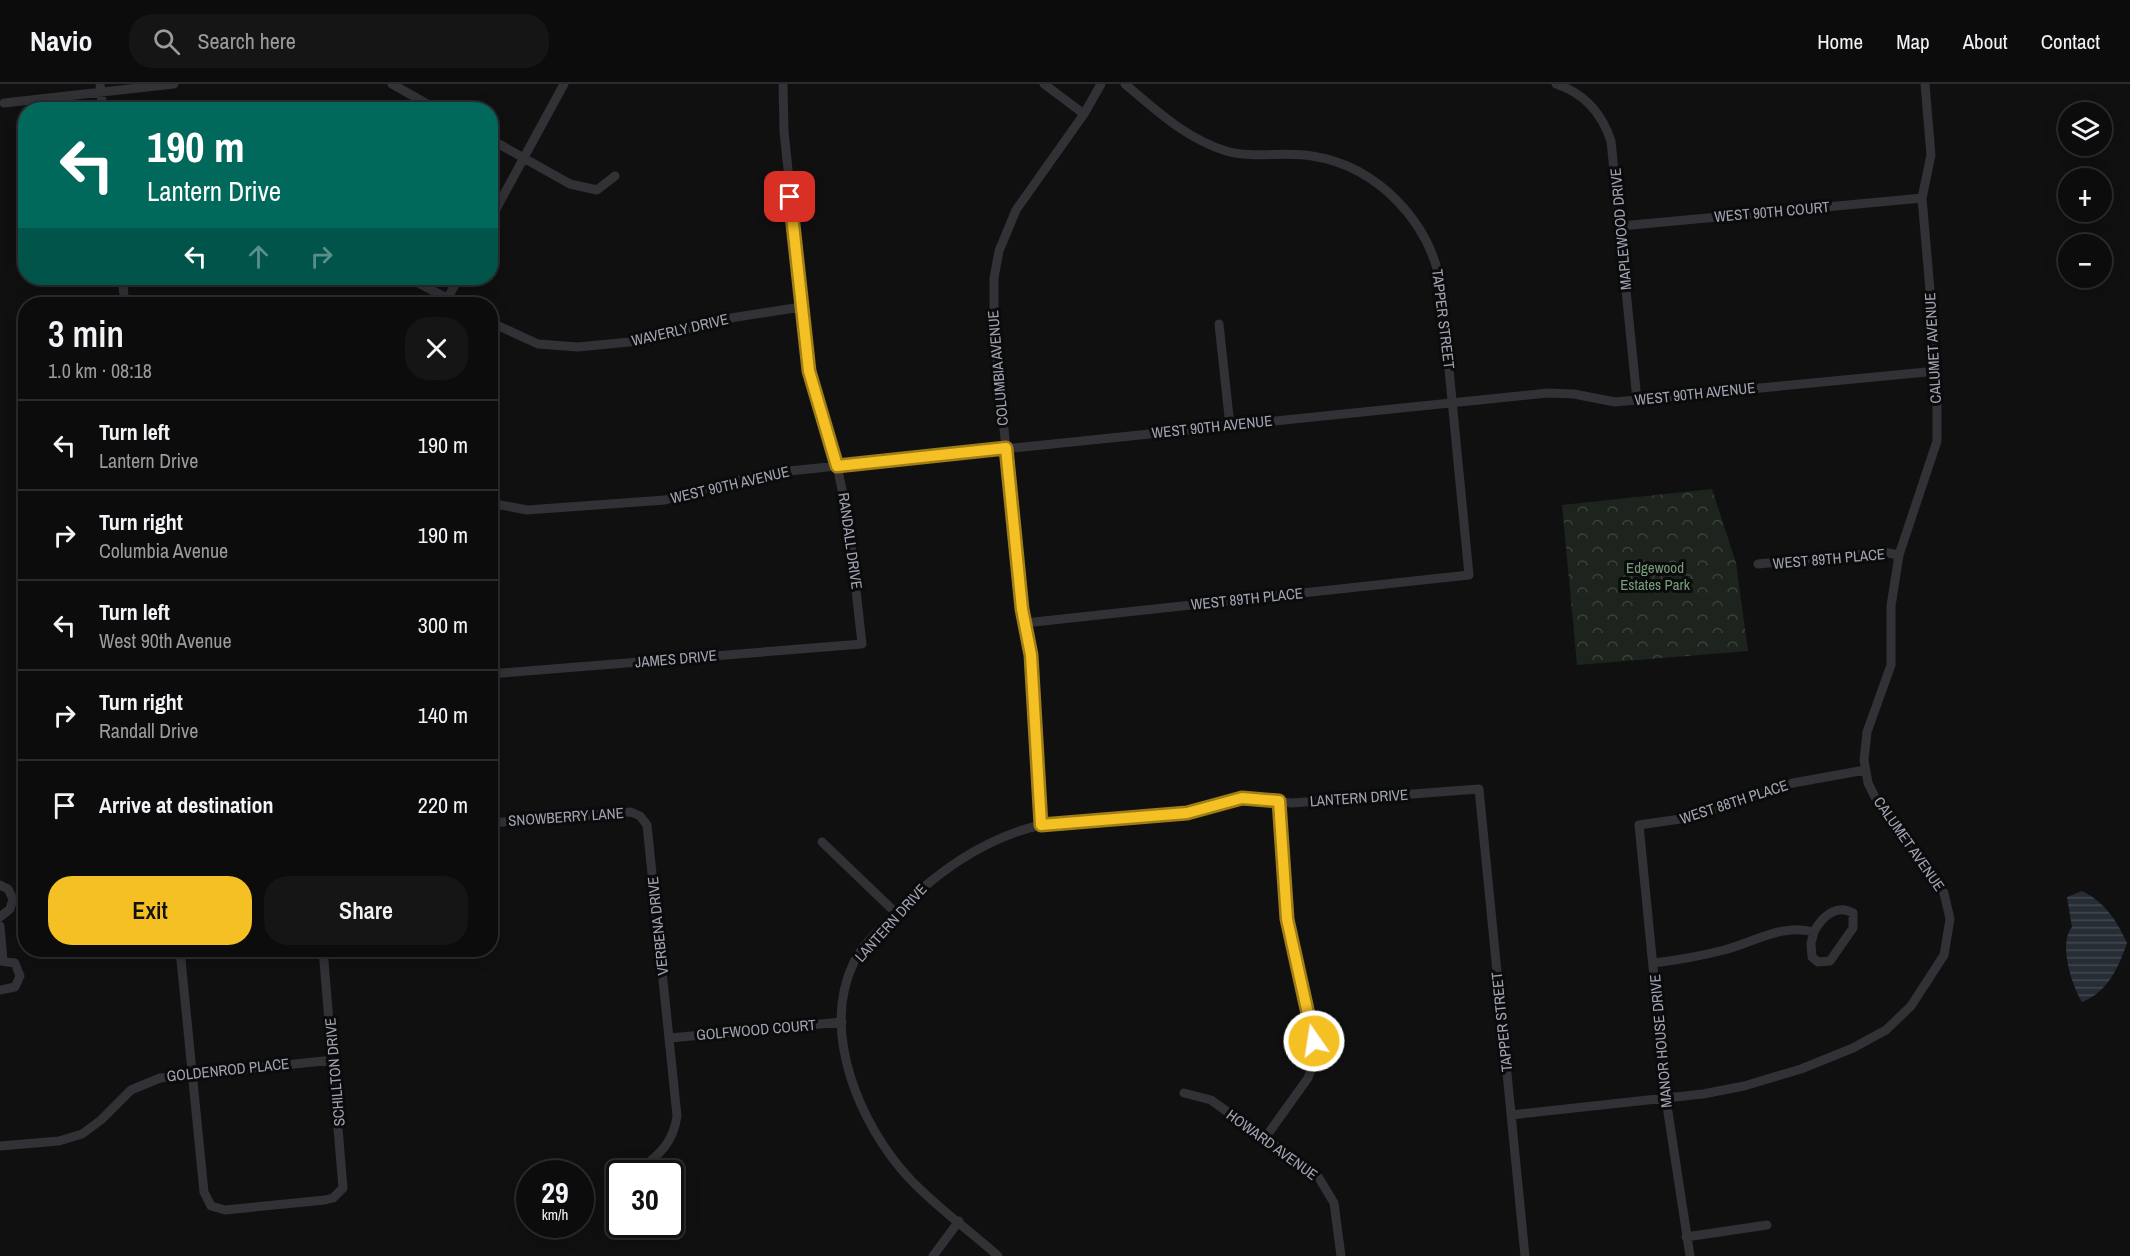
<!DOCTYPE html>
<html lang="en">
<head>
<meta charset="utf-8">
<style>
	body { margin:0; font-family:"Archivo Narrow",sans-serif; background:#151516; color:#f1f3f6; height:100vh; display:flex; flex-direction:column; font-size:22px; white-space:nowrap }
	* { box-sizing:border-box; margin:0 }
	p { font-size:20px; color:#9a9b9d }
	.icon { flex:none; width:33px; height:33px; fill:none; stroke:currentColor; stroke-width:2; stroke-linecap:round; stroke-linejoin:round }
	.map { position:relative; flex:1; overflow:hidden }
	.side { position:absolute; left:18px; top:213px; width:480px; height:660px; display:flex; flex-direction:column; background:#0c0c0d; border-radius:24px; box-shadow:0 3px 15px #0003,0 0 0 2px #2c2c2e }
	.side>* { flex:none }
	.banner { position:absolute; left:18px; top:18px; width:480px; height:183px; border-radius:24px; box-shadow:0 3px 15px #0003,0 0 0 2px #2c2c2e; background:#00695c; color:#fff; overflow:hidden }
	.buttons { position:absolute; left:2058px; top:18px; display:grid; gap:12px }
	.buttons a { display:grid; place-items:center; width:54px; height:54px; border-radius:50%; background:#0c0c0d; box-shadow:0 3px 15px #0003,0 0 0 2px #2c2c2e; font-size:30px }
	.speed { position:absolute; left:516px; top:1076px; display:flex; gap:12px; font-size:30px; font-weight:700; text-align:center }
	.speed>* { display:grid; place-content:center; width:78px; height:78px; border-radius:50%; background:#0c0c0d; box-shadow:0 3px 15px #0003,0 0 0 2px #2c2c2e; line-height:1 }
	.speed small { font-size:15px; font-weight:400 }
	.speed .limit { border:3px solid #111; border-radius:9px; background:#fff; color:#111 }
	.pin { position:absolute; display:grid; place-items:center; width:51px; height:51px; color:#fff; margin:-26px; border-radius:12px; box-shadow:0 3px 9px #0006 }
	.me { position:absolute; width:66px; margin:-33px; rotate:347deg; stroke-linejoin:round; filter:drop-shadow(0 0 4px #0008) }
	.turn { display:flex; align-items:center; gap:21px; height:126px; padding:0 30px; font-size:27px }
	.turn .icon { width:78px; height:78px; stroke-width:2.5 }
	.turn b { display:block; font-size:42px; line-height:51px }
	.lanes { display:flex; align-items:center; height:57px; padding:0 30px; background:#0003; justify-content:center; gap:30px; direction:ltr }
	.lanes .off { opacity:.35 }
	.round { display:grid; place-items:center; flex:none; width:63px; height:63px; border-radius:24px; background:#151516 }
	.summary { display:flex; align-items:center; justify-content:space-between; height:102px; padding:0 30px }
	h1 { font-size:36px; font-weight:600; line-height:45px }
	.button { display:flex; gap:12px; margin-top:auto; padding:12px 30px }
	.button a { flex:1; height:69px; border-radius:24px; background:#f5c024; color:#111; font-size:24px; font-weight:600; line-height:69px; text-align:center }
	.button a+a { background:#151516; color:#f1f3f6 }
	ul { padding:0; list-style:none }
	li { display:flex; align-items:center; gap:18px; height:90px; padding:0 30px; border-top:2px solid #2c2c2e }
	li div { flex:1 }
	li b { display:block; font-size:22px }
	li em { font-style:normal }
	header { display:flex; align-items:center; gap:36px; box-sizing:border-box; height:84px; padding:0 30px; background:#0c0c0d; border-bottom:2px solid #2c2c2e }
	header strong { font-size:28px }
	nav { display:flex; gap:33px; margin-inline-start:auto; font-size:21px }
	.search { width:420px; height:54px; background:#151516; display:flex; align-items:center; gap:15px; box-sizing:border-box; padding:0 21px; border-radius:24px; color:#9a9b9d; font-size:22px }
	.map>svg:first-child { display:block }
	.park { fill:url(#park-crowns) }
	.water { fill:url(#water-rules) }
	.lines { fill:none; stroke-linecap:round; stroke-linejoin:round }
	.minor { stroke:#313136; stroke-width:9 }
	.route-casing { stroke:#9f7d17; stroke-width:15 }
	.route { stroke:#f5c024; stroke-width:10 }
	.labels { text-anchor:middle; stroke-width:6; stroke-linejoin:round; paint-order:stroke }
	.street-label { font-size:15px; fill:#a0a4b2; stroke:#0b0b0c }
	.park-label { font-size:15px; fill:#779e7c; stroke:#0b0b0c }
</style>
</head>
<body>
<header>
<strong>Navio</strong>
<div class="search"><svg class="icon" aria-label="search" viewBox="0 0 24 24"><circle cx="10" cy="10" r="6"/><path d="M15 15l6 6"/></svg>Search here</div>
<nav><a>Home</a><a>Map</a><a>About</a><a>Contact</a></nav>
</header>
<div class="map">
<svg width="2130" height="1172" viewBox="0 0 2130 1172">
	<defs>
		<pattern id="park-crowns" width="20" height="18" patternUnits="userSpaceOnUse" patternTransform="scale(1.5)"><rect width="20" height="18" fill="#1c241d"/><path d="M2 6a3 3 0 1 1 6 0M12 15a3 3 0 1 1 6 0" fill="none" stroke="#3a413b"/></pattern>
		<pattern id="water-rules" width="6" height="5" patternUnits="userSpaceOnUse" patternTransform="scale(1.5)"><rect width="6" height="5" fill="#262d35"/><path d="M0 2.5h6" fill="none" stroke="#424850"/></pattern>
	</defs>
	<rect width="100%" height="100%" fill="#101011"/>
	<path class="park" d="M1712 405 1736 479 1748 567 1577 581 1562 421Z"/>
	<path class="water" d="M2082 807C2105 818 2117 837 2127 859 2119 883 2107 909 2082 918 2072 902 2058 859 2072 843L2067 813Z"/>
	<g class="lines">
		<path class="minor" d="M100 0 103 26
			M392 0 438 26
			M1044 0 1084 30
			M1556 0C1584 9 1602 30 1611 57L1637 316
			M4 19 174 0
			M490 55 570 100 597 106 615 92
			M490 136 564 0
			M1621 142 1922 114
			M122 194 125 220
			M409 194 458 220
			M444 220 459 194
			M490 238 538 260 578 263 650 256 718 236 801 223
			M1219 240 1230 342
			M490 419 527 426 665 416 754 392 789 387 1548 309 1574 310 1615 318 1937 287
			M1758 480 1883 468 1899 471
			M1025 539 1469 491 1441 203C1431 139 1378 82 1312 72 1284 67 1254 75 1226 67 1185 54 1157 27 1125 0
			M490 590 862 560 848 434 837 382 809 287 784 47 783 0
			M490 739 631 728 640 732 647 741 677 1032C673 1061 657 1072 636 1089
			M1041 741 1031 571 1022 525 994 245V194L999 167 1016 126 1084 30 1101 0
			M822 758 896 829
			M0 801 8 805 13 815 10 825 0 833
			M0 842 3 876
			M180 866 204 1108 211 1122 225 1126 325 1116 333 1114 343 1104 323 866
			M0 877 15 879 20 892 15 903 0 906
			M1654 879C1678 876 1701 872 1724 866 1754 858 1783 839 1814 848 1821 834 1836 819 1853 829V844L1830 877 1818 878 1812 873 1811 859 1814 848
			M670 954 842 938
			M1184 1009 1211 1016 1319 1094 1334 1119 1341 1172
			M1511 1031 1703 1010 1744 1002 1801 985 1853 964 1886 946 1911 922 1944 871 1950 835 1944 809 1879 721 1868 699 1864 676 1867 648 1891 581V522L1899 471 1937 357V287L1922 114 1931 71 1925 0
			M1265 1054 1308 994 1316 972 1287 835 1279 717
			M0 1062 59 1057 82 1050 101 1036 131 1006 160 994 333 976
			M1686 1153 1767 1141
			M933 1172 959 1137
			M998 1172C969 1146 936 1123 909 1094 860 1041 820 948 854 878 864 858 887 839 902 823 940 786 988 753 1041 741L1187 729 1242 714 1292 719 1479 705 1525 1172
			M1690 1172 1666 1015 1639 741 1687 734 1793 699 1865 686"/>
	</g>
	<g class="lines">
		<g class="route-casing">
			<path id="route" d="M790 113 809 287 837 382 1006 364 1022 525 1031 571 1041 741 1187 729 1242 714 1279 717 1287 835 1314 957"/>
		</g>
		<use href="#route" class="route"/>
	</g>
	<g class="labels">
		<g class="street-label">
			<text transform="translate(1772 128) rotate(-5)" y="5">WEST 90TH COURT</text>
			<text transform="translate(1621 145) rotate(-95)" y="5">MAPLEWOOD DRIVE</text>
			<text transform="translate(1443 235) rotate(83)" y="5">TAPPER STREET</text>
			<text transform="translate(680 246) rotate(-13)" y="5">WAVERLY DRIVE</text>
			<text transform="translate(1933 264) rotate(-93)" y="5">CALUMET AVENUE</text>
			<text transform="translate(998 284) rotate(-95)" y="5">COLUMBIA AVENUE</text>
			<text transform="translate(1695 310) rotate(-6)" y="5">WEST 90TH AVENUE</text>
			<text transform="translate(1212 343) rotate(-6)" y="5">WEST 90TH AVENUE</text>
			<text transform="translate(730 401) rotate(-13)" y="5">WEST 90TH AVENUE</text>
			<text transform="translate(850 457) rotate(82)" y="5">RANDALL DRIVE</text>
			<text transform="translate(1829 475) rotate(-5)" y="5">WEST 89TH PLACE</text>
			<text transform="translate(1247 515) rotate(-6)" y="5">WEST 89TH PLACE</text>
			<text transform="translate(676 575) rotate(-5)" y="5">JAMES DRIVE</text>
			<text transform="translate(1359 714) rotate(-4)" y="5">LANTERN DRIVE</text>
			<text transform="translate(1734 718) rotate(-18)" y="5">WEST 88TH PLACE</text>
			<text transform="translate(566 733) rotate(-4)" y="5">SNOWBERRY LANE</text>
			<text transform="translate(1909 760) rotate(55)" y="5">CALUMET AVENUE</text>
			<text transform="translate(891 839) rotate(-48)" y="5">LANTERN DRIVE</text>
			<text transform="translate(658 842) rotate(-96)" y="5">VERBENA DRIVE</text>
			<text transform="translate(1502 938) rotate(-96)" y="5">TAPPER STREET</text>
			<text transform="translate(756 946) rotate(-5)" y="5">GOLFWOOD COURT</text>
			<text transform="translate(1661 957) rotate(-95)" y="5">MANOR HOUSE DRIVE</text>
			<text transform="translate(228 986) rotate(-6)" y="5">GOLDENROD PLACE</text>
			<text transform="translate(335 988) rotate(-95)" y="5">SCHILLTON DRIVE</text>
			<text transform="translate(1272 1061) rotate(36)" y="5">HOWARD AVENUE</text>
		</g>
		<g class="park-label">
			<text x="1655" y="489">Edgewood<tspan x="1655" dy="17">Estates Park</tspan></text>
		</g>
	</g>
</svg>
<div class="buttons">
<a><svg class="icon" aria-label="layers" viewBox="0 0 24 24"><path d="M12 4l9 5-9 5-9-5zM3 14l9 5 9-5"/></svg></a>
<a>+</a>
<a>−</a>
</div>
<div class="speed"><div>29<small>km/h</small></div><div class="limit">30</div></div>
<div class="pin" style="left:790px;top:113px;background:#d93025"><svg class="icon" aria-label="arrive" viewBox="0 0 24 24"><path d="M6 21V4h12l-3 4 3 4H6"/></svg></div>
<svg class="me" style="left:1314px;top:957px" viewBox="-20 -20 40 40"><circle r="17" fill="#f5c024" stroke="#fff" stroke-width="3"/><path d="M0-11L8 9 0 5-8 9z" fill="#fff"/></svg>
<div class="banner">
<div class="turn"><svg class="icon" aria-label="left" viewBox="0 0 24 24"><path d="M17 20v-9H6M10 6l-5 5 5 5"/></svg><div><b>190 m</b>Lantern Drive</div></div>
<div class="lanes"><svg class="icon" aria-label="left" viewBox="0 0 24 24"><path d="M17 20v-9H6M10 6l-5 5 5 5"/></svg><svg class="icon off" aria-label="ahead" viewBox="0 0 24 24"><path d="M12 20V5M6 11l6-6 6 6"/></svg><svg class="icon off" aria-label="right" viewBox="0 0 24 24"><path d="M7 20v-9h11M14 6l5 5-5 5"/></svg></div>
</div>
<section class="side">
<div class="summary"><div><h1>3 min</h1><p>1.0 km · 08:18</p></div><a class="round"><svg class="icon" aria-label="close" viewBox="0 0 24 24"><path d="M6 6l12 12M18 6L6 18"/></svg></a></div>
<ul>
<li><svg class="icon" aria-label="left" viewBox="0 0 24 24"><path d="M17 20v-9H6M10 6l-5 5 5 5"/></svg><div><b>Turn left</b><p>Lantern Drive</p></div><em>190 m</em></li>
<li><svg class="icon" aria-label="right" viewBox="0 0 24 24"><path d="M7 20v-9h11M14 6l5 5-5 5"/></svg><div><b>Turn right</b><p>Columbia Avenue</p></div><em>190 m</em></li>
<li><svg class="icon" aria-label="left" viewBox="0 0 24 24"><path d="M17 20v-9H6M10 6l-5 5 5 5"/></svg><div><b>Turn left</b><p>West 90th Avenue</p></div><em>300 m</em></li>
<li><svg class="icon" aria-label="right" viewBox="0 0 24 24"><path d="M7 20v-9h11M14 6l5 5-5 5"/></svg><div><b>Turn right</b><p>Randall Drive</p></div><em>140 m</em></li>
<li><svg class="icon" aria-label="arrive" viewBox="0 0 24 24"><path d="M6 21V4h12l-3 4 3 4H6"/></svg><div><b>Arrive at destination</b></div><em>220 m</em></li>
</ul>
<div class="button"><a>Exit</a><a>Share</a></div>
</section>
</div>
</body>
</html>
